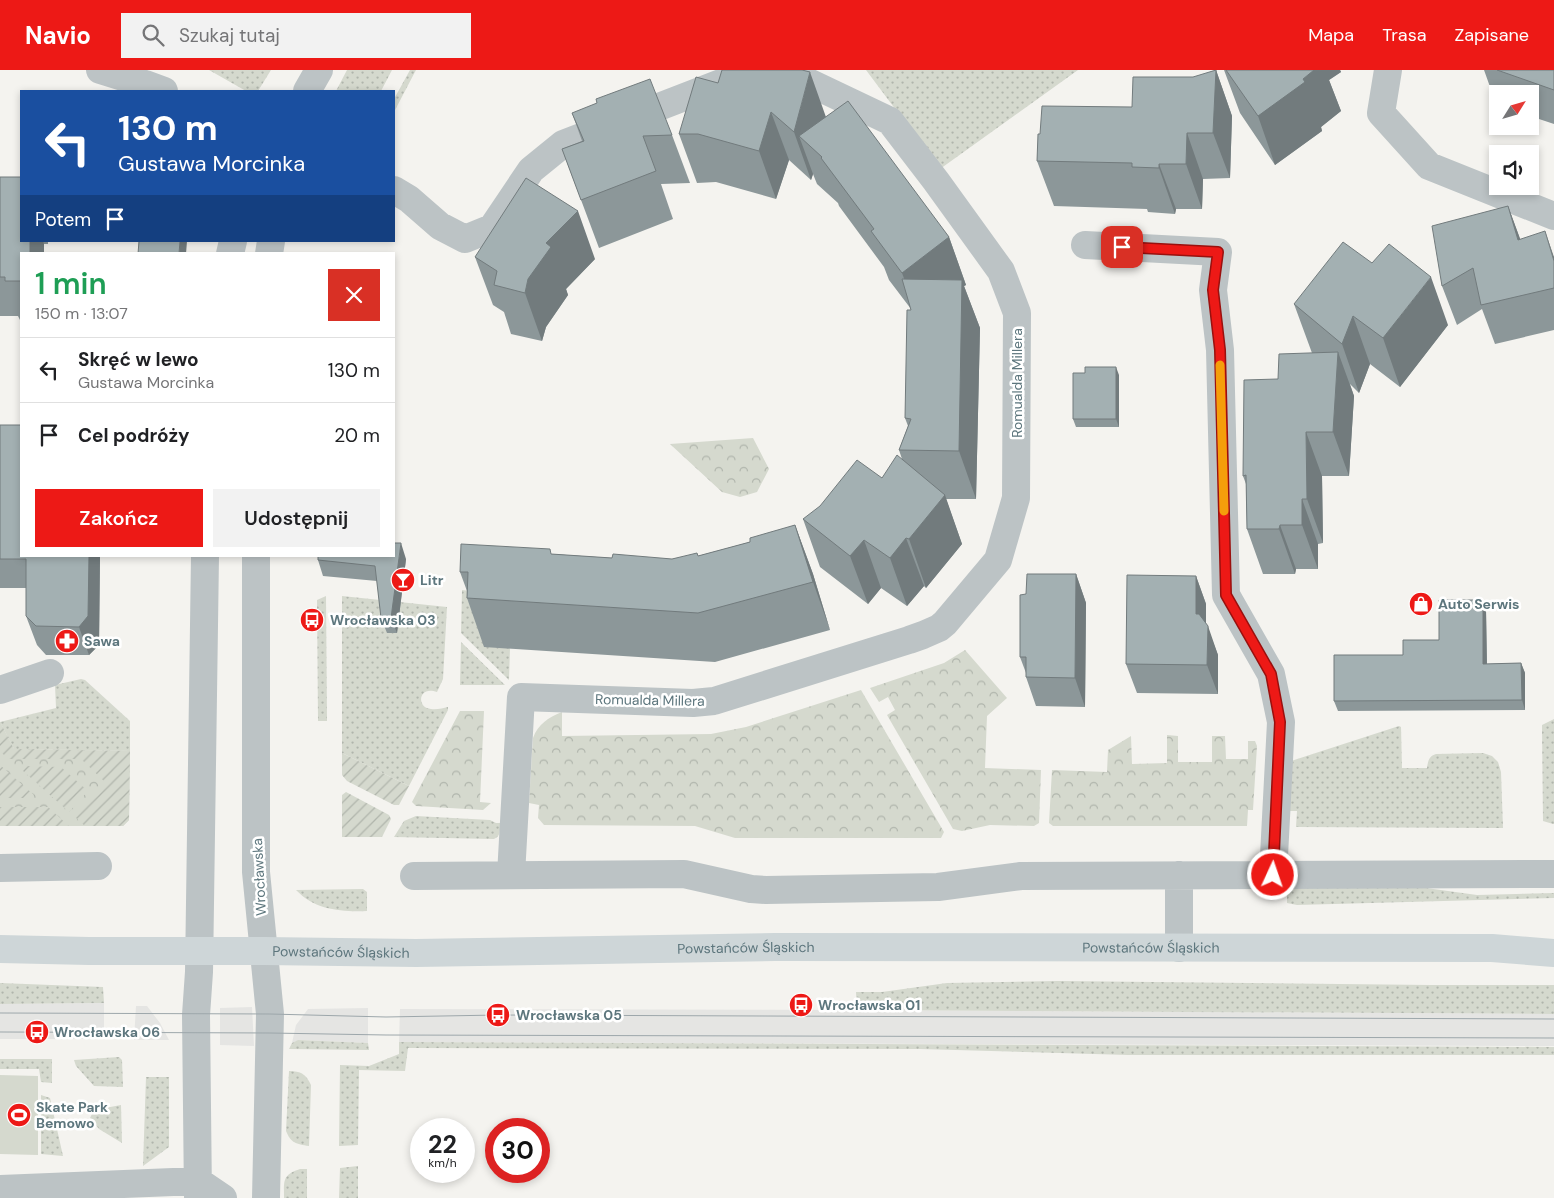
<!DOCTYPE html>
<html lang="pl">
<head>
<meta charset="utf-8">
<style>
	body { margin:0; font-family:"DM Sans",sans-serif; background:#f2f2f2; color:#202124; height:100vh; display:flex; flex-direction:column; font-size:19px; white-space:nowrap }
	* { box-sizing:border-box; margin:0 }
	p { font-size:16px; color:#757577 }
	.icon { flex:none; width:28px; height:28px; fill:none; stroke:currentColor; stroke-width:2; stroke-linecap:round; stroke-linejoin:round }
	.map { position:relative; flex:1; overflow:hidden }
	.panel { position:absolute; left:20px; top:182px; width:375px; height:305px; display:flex; flex-direction:column; background:#fff; border-radius:0px; box-shadow:0 2px 8px #0003 }
	.panel>* { flex:none }
	.banner { position:absolute; left:20px; top:20px; width:375px; height:152px; border-radius:0px; box-shadow:0 2px 8px #0003; background:#1a4fa0; color:#fff; overflow:hidden }
	.needle { width:32px; rotate:53deg }
	.controls { position:absolute; left:1489px; top:15px; display:grid; gap:10px }
	.controls a { display:grid; place-items:center; width:50px; height:50px; border-radius:0px; background:#fff; box-shadow:0 2px 8px #0003; font-size:25px }
	.speed { position:absolute; left:410px; top:1048px; display:flex; gap:10px; font-size:25px; font-weight:700; text-align:center }
	.speed>* { display:grid; place-content:center; width:65px; height:65px; border-radius:50%; background:#fff; box-shadow:0 2px 8px #0003; line-height:1 }
	.speed small { font-size:12px; font-weight:400 }
	.speed .limit { border:8px solid #d22; background:#fff; color:#111 }
	.pin { position:absolute; display:grid; place-items:center; width:42px; height:42px; color:#fff; margin:-21px; border-radius:10px; box-shadow:0 2px 8px #0006 }
	.me { position:absolute; width:55px; margin:-28px; rotate:3deg; stroke-linejoin:round; filter:drop-shadow(0 0 4px #0008) }
	.turn { display:flex; align-items:center; gap:18px; height:105px; padding:0 15px; font-size:22px }
	.turn .icon { width:65px; height:65px; stroke-width:2.5 }
	.turn b { display:block; font-size:35px; line-height:42px }
	.then { display:flex; align-items:center; height:48px; padding:0 15px; background:#0003; gap:10px; font-size:19px }
	.round { display:grid; place-items:center; flex:none; width:52px; height:52px; border-radius:0px; background:#f2f2f2 }
	.head { display:flex; align-items:center; justify-content:space-between; height:85px; padding:0 15px }
	h1 { font-size:30px; font-weight:600; line-height:38px; color:#1e9e55 }
	.action { display:flex; gap:10px; margin-top:auto; padding:10px 15px }
	.action a { flex:1; height:58px; border-radius:0px; background:#ed1916; color:#fff; font-size:20px; font-weight:600; line-height:58px; text-align:center }
	.action a+a { background:#f2f2f2; color:#202124 }
	ul { padding:0; list-style:none }
	li { display:flex; align-items:center; gap:15px; height:65px; padding:0 15px; border-top:1px solid #e0e0e0 }
	li div { flex:1 }
	li b { display:block; font-size:19px }
	li em { font-style:normal }
	header { display:flex; align-items:center; gap:30px; box-sizing:border-box; height:70px; padding:0 25px; background:#ed1916; color:#fff }
	header strong { font-size:24px }
	nav { display:flex; gap:28px; margin-inline-start:auto; font-size:18px }
	.search { width:350px; height:45px; background:#f2f2f2; display:flex; align-items:center; gap:12px; box-sizing:border-box; padding:0 18px; border-radius:0px; color:#757577; font-size:19px }
	.map>svg:first-child { display:block }
	.built { fill:#e5e5e3 }
	.grass { fill:url(#grass-dots) }
	.forest { fill:url(#forest-crowns) }
	.garden { fill:url(#garden-furrows) }
	.pitch { fill:#d5d9ce }
	.lines { fill:none; stroke-linecap:round; stroke-linejoin:round }
	.minor { stroke:#bcc3c5; stroke-width:28 }
	.major { stroke:#ced6d8; stroke-width:28 }
	.tram { stroke:#9da7ab; stroke-width:1 }
	.wall { fill:#8c9799 }
	.shaded-wall { fill:#727b7d }
	.building { fill:#a3b0b2; stroke:#727b7d }
	.route-casing { stroke:#9a100e; stroke-width:12 }
	.route { stroke:#ed1916; stroke-width:9 }
	.slow { stroke:#f59e0b; stroke-width:9 }
	.labels { text-anchor:middle; stroke-width:5; stroke-linejoin:round; paint-order:stroke }
	.street-label { font-size:14px; fill:#5d767d; stroke:#fff }
	.poi-label { font-size:14px; font-weight:bold; fill:#5d767d; stroke:#fff; text-anchor:start }
</style>
</head>
<body>
<header>
<strong>Navio</strong>
<div class="search"><svg class="icon" aria-label="search" viewBox="0 0 24 24"><circle cx="10" cy="10" r="6"/><path d="M15 15l6 6"/></svg>Szukaj tutaj</div>
<nav><a>Mapa</a><a>Trasa</a><a>Zapisane</a></nav>
</header>
<div class="map">
<svg width="1554" height="1128" viewBox="0 0 1554 1128">
	<defs>
		<pattern id="grass-dots" width="8" height="8" patternUnits="userSpaceOnUse" patternTransform="scale(1.25)"><rect width="8" height="8" fill="#d5d9ce"/><path d="M2 2h.1M6 6h.1" fill="none" stroke="#b0b5ac" stroke-width="1.8" stroke-linecap="round"/></pattern>
		<pattern id="forest-crowns" width="20" height="18" patternUnits="userSpaceOnUse" patternTransform="scale(1.25)"><rect width="20" height="18" fill="#d5d9ce"/><path d="M2 6a3 3 0 1 1 6 0M12 15a3 3 0 1 1 6 0" fill="none" stroke="#b0b5ac"/></pattern>
		<pattern id="garden-furrows" width="10" height="10" patternUnits="userSpaceOnUse" patternTransform="scale(1.25)"><rect width="10" height="10" fill="#d5d9ce"/><path d="M-1 1l2-2M0 10L10 0M9 11l2-2" fill="none" stroke="#b0b5ac"/></pattern>
	</defs>
	<rect width="100%" height="100%" fill="#f4f3ef"/>
	<path class="built" d="M104 933V969H0V934Z
		M136 936H147L160 953 169 970H134Z
		M252 937 254 976 220 975V938Z
		M368 938V973L299 970 292 973 296 955 308 939Z
		M400 939 857 940 1554 944V976L399 972Z"/>
	<path class="grass" d="M209 0H271L258 21H246Z
		M347 0H392L381 21H336Z
		M410 0H416L394 42V29Z
		M866 0H1078L940 99Z
		M462 520 478 522 510 578 509 610 461 563Z
		M326 526 327 651H318L317 530Z
		M342 526 447 537 443 609 437 622C418 615 416 638 431 639 437 640 443 638 448 637V640L409 716 342 683Z
		M461 572 505 615H460Z
		M81 609 85 610 130 651V681L14 679 1 654H0V652L56 638 55 615Z
		M1554 649V754H1553L1543 751 1542 655Z
		M1399 656 1401 657 1402 698H1427C1428 691 1429 686 1436 684L1483 683 1492 686 1498 692 1501 702 1503 758 1296 757 1297 741H1287L1288 692Z
		M416 746 490 750 496 753H500C500 760 501 766 494 769L394 767 404 751Z
		M1287 816 1419 817 1477 825 1554 823V828L1297 835 1287 833Z
		M363 819 367 822V841C341 842 315 840 296 820Z
		M1058 911 1431 915H1554V944L857 940 856 922H882L947 913Z
		M0 913 103 917 104 933 0 934Z
		M298 970 368 973 369 980 289 979 292 973Z
		M399 972 1554 977V985H1128L920 979 408 978 405 1001 359 1000 358 1075 339 1076 340 995 369 996 399 984Z
		M119 987 122 990 123 1017 94 1016 76 996 74 990Z
		M0 989H52V1013L41 1012 39 999H0Z
		M289 1001C301 1001 306 1004 311 1015L309 1076C296 1074 291 1073 286 1061Z
		M146 1007H169V1077L143 1096Z
		M41 1025 50 1028 63 1086 41 1084Z
		M121 1035 122 1073 99 1059 90 1048 94 1040Z
		M358 1096V1128H339L340 1098Z
		M300 1099H307V1128H284C284 1111 282 1105 300 1099Z"/>
	<path class="forest" d="M753 368 769 399 757 422 740 427 722 422 670 374Z
		M965 580 1007 628 987 646 985 698 1041 700 1039 753 1034 756 990 755 962 761 953 759 887 645 895 640 888 627 879 632 870 618 944 593Z
		M861 620 944 762 941 768H735L695 756 544 755 538 748 539 735 529 733 533 668C538 654 549 647 562 642V666L711 664 746 657Z
		M460 641H484L480 732 491 733 483 740 416 736 412 732Z
		M0 654H1L14 679 130 681 129 750 123 756H0Z
		M1167 665 1178 666V692H1212V666H1225L1226 689H1248V671H1255L1257 676 1253 740H1248L1247 756H1053L1049 753 1052 700 1107 702 1108 680 1131 666 1132 694 1167 693Z"/>
	<path class="garden" d="M0 654H1L14 679 130 681 129 750 123 756H85L75 747 106 713 81 689H8L0 681Z
		M342 683 409 716 399 735H394L347 711 342 705Z
		M0 695 34 725 31 728H0Z
		M23 696 61 697 88 721 69 742 22 700Z
		M346 722 389 745 391 749 382 767H342V725Z
		M0 737H48L69 756H0Z"/>
	<path class="pitch" d="M0 1005 38 1006V1085L0 1084Z"/>
	<g class="lines">
		<path class="minor" d="M100 0 145 14 164 21
			M1388 0 1381 43 1429 96 1554 146
			M307 21 319 0
			M394 120 409 129 440 156 465 169 492 158 531 100 563 74 726 11
			M1085 175 1218 182 1213 220 1220 280 1226 525 1271 604 1281 652 1273 805
			M230 184 233 171
			M269 184 271 171
			M256 486V802L270 944 266 1128
			M0 620 50 603
			M0 798 98 796
			M511 805 521 627 693 633 714 631 909 570 923 565 939 558 945 553 998 490 1016 428 1017 243 1001 201 936 111 890 51 802 9 778 8
			M1179 805V878
			M414 806 684 804 751 819 766 820 938 817 1021 806 1554 804
			M0 1119 198 1111 223 1128
			M198 1128 196 945 199 902 205 486"/>
		<path class="major" id="s1" d="M0 879 89 881H264L416 883 775 877 1492 878 1554 883"/>
		<path class="tram" d="M0 943 270 944 386 947 498 945 1554 949
			M0 962 270 963 386 965 1554 968"/>
	</g>
	<path class="wall" d="M1216 0 1232 46 1230 108 1203 109 1202 139H1176L1175 144 1148 142 1147 139 1054 136 1037 91 1040 64 1132 37Z
		M1224 0H1340L1341 2 1329 10 1341 41 1321 57 1322 61 1275 95 1240 43Z
		M1484 0H1554V54L1530 46V24H1498V29L1494 28Z
		M718 13 826 47 949 167 966 215 964 216 980 258 976 429H946L962 474 926 518 924 516 907 536 881 518 868 534 820 497 803 449 882 408 902 389 899 380 908 356 905 348 911 239 889 210 884 197 839 136 838 133 817 114 813 104 811 110 789 90 776 129 716 112 697 113 679 64Z
		M572 43 672 65 690 113 661 114 673 149 599 178 562 79 582 71Z
		M0 107 21 171H48V174H44V184H21V250H20L18 246H0Z
		M1508 136 1520 169 1554 187V260L1495 274 1482 239 1457 255 1442 216Z
		M475 187 595 189 566 219 568 225 546 257 542 271 511 264 504 242 493 235Z
		M1294 234 1448 255 1400 317 1370 294 1359 323 1350 314 1354 326 1349 406H1322L1323 473 1318 474V499H1296L1295 504H1263L1247 459 1246 414 1243 406 1278 309 1312 283Z
		M1119 305V357H1076L1073 349Z
		M0 355 100 486 99 575 89 585H46L37 575 26 546V518H0Z
		M795 455 813 504 830 560 715 592 484 577 467 528V521L460 502 552 484 612 488 672 489 698 486 750 472Z
		M406 489 397 563H387L381 548 377 511 323 506 318 490Z
		M1076 504 1086 533 1085 637 1036 636 1026 607V603L1020 587 1026 524Z
		M1196 506 1206 534V554L1218 585V624L1137 623 1126 594Z
		M1486 540 1487 594 1521 593 1525 603V640L1338 641 1334 631 1403 585 1439 570Z"/>
	<path class="shaded-wall" d="M1216 0 1232 46 1230 108 1213 63Z
		M1314 0H1340L1341 2 1329 10 1341 41 1321 57 1322 61 1275 95 1258 46Z
		M810 2 827 50 799 66 813 104 811 110 794 62Z
		M771 42 789 90 776 129 759 81Z
		M1187 63 1203 109 1202 139 1186 94Z
		M1159 94 1176 139 1175 144 1159 98Z
		M1508 136 1522 174 1518 170Z
		M578 141 595 189 566 219 568 225 546 257 542 271 525 223 528 209 546 173Z
		M1545 161 1554 187V191Z
		M949 167 966 215 964 216 980 258 976 429 959 381 920 251 902 203Z
		M30 171H43L44 174V184H30Z
		M180 171H187L186 184H179Z
		M1431 207 1448 255 1400 317 1383 268Z
		M1353 246 1370 294 1359 323 1342 274Z
		M1338 282 1354 326 1349 406 1333 362Z
		M1116 297 1119 305V357L1116 349Z
		M1306 362 1322 406 1323 473 1307 429Z
		M945 425 962 474 926 518 909 469Z
		M1302 429 1318 474V499L1302 455Z
		M795 455 813 504 830 560 813 512Z
		M1280 455 1296 499 1295 504 1279 459Z
		M906 468 924 516 907 536 890 488Z
		M864 470 881 518 868 534 850 486Z
		M401 473 406 489 397 563 391 548Z
		M89 486H100L99 575 89 585 79 557Z
		M1076 504 1086 533 1085 637 1075 608Z
		M1196 506 1206 534V573L1196 544Z
		M1483 530 1486 540 1487 603 1483 594Z
		M1208 556 1218 585V624L1207 595Z
		M1521 593 1525 603V640L1522 630Z"/>
	<path class="building" d="M722 0H802L810 2 794 62 771 42 759 81 698 64H679L696 7 718 13Z
		M1216 0 1213 63H1187L1186 94H1159V98L1132 97V93L1037 91 1038 64H1040L1042 36 1132 37 1133 7H1193Z
		M1226 0H1314L1303 9 1305 12 1258 46Z
		M1497 0H1554V20Z
		M650 9 672 65 643 66 656 101 581 130 562 79 584 71 572 43 597 33 596 29Z
		M848 31 949 167 902 203 871 161 874 159 821 88 822 87 799 66Z
		M0 107H21V171H30V184H21V211H5V207H0Z
		M526 108 578 141 546 173 551 177 528 209 525 223 494 215 497 201 475 187Z
		M1508 136 1518 170 1545 161 1554 191V218L1481 235 1473 198 1442 216 1432 156Z
		M139 171H180L179 184H138Z
		M1343 172 1372 193 1389 174 1431 207 1383 268 1353 246 1342 274 1294 234Z
		M902 209 962 210 959 381 899 380 911 349 905 348 907 240H911Z
		M1338 282 1333 362H1306L1307 429H1302V455H1280L1279 459H1247L1246 405 1243 406 1244 310 1278 309 1279 284Z
		M1085 297H1116V349H1073V303H1085Z
		M0 355H21V486H89L88 546 79 557 36 556 26 546V489H0Z
		M897 385 945 425 909 469 906 468 890 488 864 470 850 486 803 449 820 436 857 390 882 408Z
		M795 455 813 512 698 543 467 528 468 502H460L461 474 550 479 551 484 612 488 613 484 672 489 697 483 698 486 750 472V468Z
		M394 473H401L391 548H381L375 496 318 490V486H394Z
		M1027 504H1076L1075 608 1026 607V587H1020V525L1026 524Z
		M1127 505 1196 506V544H1199L1208 556 1207 595 1126 594Z
		M1439 530H1483V594L1521 593 1522 630 1334 631V585H1403V570H1439Z"/>
	<g class="lines">
		<g class="route-casing">
			<path id="route" d="M1122 177 1218 182 1213 220 1220 280 1226 525 1271 604 1280 652 1273 805"/>
		</g>
		<use href="#route" class="route"/>
		<path class="slow" d="M1220 295 1224 441"/>
	</g>
	<defs>
		<g id="bar-disc" transform="scale(1.25)"><circle r="9.5" fill="#ed1916" stroke="#fff"/><path d="M-6-5H6L.8 .8V4.5H3.5V6h-7V4.5H-.8V.8Z" fill="#fff"/></g>
		<g id="shop-disc" transform="scale(1.25)"><circle r="9.5" fill="#ed1916" stroke="#fff"/><path d="M-5-2.5h2.3a2.7 3.5 0 0 1 5.4 0H5L5.5 6h-11ZM-1.5-2.5h3a1.5 2.3 0 0 0-3 0Z" fill="#fff"/></g>
		<g id="bus-disc" transform="scale(1.25)"><circle r="9.5" fill="#ed1916" stroke="#fff"/><path d="M-5-6H5V4H4V6H2V4H-2V6H-4V4H-5ZM-3.5-4V0h7V-4ZM-3.5 1.2v1.5H-2V1.2ZM2 1.2v1.5H3.5V1.2Z" fill="#fff"/></g>
		<g id="pharmacy-disc" transform="scale(1.25)"><circle r="9.5" fill="#ed1916" stroke="#fff"/><path d="M-2-6h4v4h4v4h-4v4h-4v-4h-4v-4h4Z" fill="#fff"/></g>
		<g id="stadium-disc" transform="scale(1.25)"><circle r="9.5" fill="#ed1916" stroke="#fff"/><path d="M0-5a6.5 5 0 1 0 0 10a6.5 5 0 1 0 0-10ZM-3.5-1.8h7v3.6h-7Z" fill="#fff"/></g>
	</defs>
	<g fill-rule="evenodd">
		<use href="#bar-disc" x="403" y="510"/>
		<use href="#shop-disc" x="1421" y="534"/>
		<use href="#bus-disc" x="312" y="550"/>
		<use href="#pharmacy-disc" x="67" y="571"/>
		<use href="#bus-disc" x="801" y="935"/>
		<use href="#bus-disc" x="498" y="945"/>
		<use href="#bus-disc" x="37" y="962"/>
		<use href="#stadium-disc" x="19" y="1045"/>
	</g>
	<g class="labels">
		<g class="street-label">
			<text transform="translate(1017 313) rotate(-90)" y="5">Romualda Millera</text>
			<text transform="translate(650 630) rotate(1)" y="5">Romualda Millera</text>
			<text transform="translate(259 807) rotate(-93)" y="5">Wrocławska</text>
			<text dy="5" stroke="none"><textPath href="#s1" startOffset="746">Powstańców Śląskich</textPath></text>
			<text dy="5" stroke="none"><textPath href="#s1" startOffset="1151">Powstańców Śląskich</textPath></text>
			<text dy="5" stroke="none"><textPath href="#s1" startOffset="341">Powstańców Śląskich</textPath></text>
		</g>
		<g class="poi-label">
			<text x="420" y="515">Litr</text>
			<text x="1438" y="539">Auto Serwis</text>
			<text x="330" y="555">Wrocławska 03</text>
			<text x="84" y="576">Sawa</text>
			<text x="818" y="940">Wrocławska 01</text>
			<text x="516" y="950">Wrocławska 05</text>
			<text x="54" y="967">Wrocławska 06</text>
			<text x="36" y="1042">Skate Park<tspan x="36" dy="16">Bemowo</tspan></text>
		</g>
	</g>
</svg>
<div class="controls">
<a><svg class="needle" viewBox="-14 -14 28 28"><path d="M0-13l5 13h-10z" fill="#e53935"/><path d="M0 13l5-13h-10z" fill="#757577"/></svg></a>
<a><svg class="icon" aria-label="sound" viewBox="0 0 24 24"><path d="M4 9h4l5-4v14l-5-4H4zM17 9q2 3 0 6"/></svg></a>
</div>
<div class="speed"><div>22<small>km/h</small></div><div class="limit">30</div></div>
<div class="pin" style="left:1122px;top:177px;background:#d93025"><svg class="icon" aria-label="arrive" viewBox="0 0 24 24"><path d="M6 21V4h12l-3 4 3 4H6"/></svg></div>
<svg class="me" style="left:1273px;top:805px" viewBox="-20 -20 40 40"><circle r="17" fill="#ed1916" stroke="#fff" stroke-width="3"/><path d="M0-11L8 9 0 5-8 9z" fill="#fff"/></svg>
<div class="banner">
<div class="turn"><svg class="icon" aria-label="left" viewBox="0 0 24 24"><path d="M17 20v-9H6M10 6l-5 5 5 5"/></svg><div><b>130 m</b>Gustawa Morcinka</div></div>
<div class="then">Potem<svg class="icon" aria-label="arrive" viewBox="0 0 24 24"><path d="M6 21V4h12l-3 4 3 4H6"/></svg></div>
</div>
<section class="panel">
<div class="head"><div><h1>1 min</h1><p>150 m · 13:07</p></div><a class="round" style="background:#d93025;color:#fff"><svg class="icon" aria-label="close" viewBox="0 0 24 24"><path d="M6 6l12 12M18 6L6 18"/></svg></a></div>
<ul>
<li><svg class="icon" aria-label="left" viewBox="0 0 24 24"><path d="M17 20v-9H6M10 6l-5 5 5 5"/></svg><div><b>Skręć w lewo</b><p>Gustawa Morcinka</p></div><em>130 m</em></li>
<li><svg class="icon" aria-label="arrive" viewBox="0 0 24 24"><path d="M6 21V4h12l-3 4 3 4H6"/></svg><div><b>Cel podróży</b></div><em>20 m</em></li>
</ul>
<div class="action"><a>Zakończ</a><a>Udostępnij</a></div>
</section>
</div>
</body>
</html>
